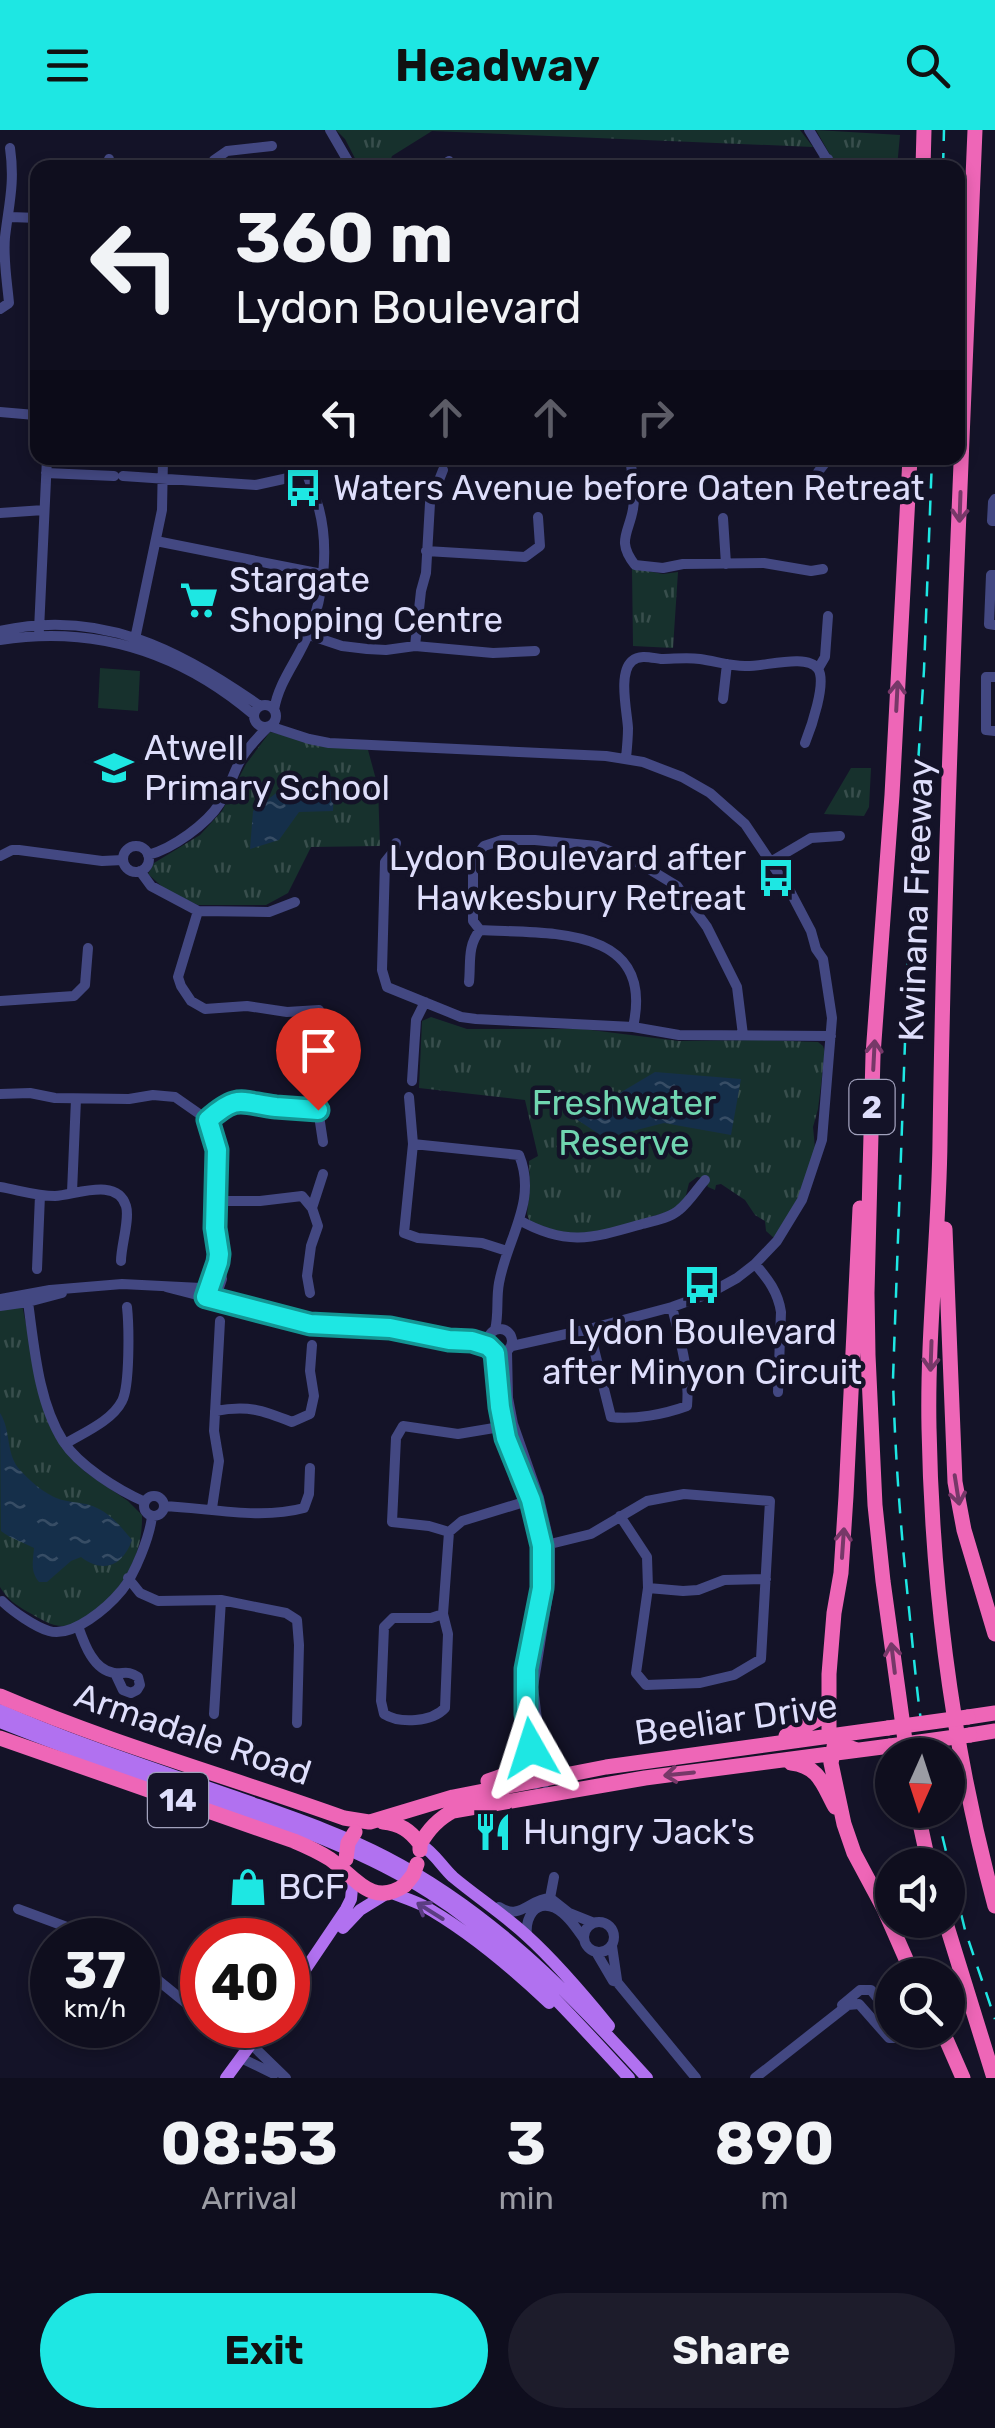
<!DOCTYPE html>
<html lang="en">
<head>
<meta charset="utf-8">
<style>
	body { margin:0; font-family:Rubik,sans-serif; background:#1d1c2b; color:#f1f3f6; height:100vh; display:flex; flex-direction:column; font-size:38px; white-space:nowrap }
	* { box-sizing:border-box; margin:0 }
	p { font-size:32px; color:#9b9ca4 }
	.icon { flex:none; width:55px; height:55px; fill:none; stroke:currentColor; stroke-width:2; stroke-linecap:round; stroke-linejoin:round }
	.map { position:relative; height:1948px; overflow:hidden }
	.sheet { display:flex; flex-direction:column; background:#0f0e1e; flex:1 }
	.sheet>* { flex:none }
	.hud { position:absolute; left:30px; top:30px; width:935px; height:305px; border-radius:20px; box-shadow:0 5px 15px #0003,0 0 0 2px #2f2e3c; background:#0f0e1e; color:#f1f3f6; overflow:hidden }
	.needle { width:65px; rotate:183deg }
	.buttons { position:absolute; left:875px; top:1608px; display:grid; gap:20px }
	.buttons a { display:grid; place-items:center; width:90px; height:90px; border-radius:50%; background:#0f0e1e; box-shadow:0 5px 15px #0003,0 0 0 2px #2f2e3c; font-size:50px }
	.speed { position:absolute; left:30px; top:1788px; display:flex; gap:20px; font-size:50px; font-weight:700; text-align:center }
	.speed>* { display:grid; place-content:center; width:130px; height:130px; border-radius:50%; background:#0f0e1e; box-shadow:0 5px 15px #0003,0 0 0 2px #2f2e3c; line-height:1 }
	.speed small { font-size:25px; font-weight:400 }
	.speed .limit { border:15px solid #d22; background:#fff; color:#111 }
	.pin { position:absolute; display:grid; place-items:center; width:85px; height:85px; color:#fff; margin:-102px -42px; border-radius:50% 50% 50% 0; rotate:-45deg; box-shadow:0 0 10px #0007 }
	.pin .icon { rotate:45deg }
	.me { position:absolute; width:110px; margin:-55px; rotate:354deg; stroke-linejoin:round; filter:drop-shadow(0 0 8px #0008) }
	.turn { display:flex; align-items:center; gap:35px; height:210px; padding:0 40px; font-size:45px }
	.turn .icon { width:130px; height:130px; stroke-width:2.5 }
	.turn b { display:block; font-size:70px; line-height:85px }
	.lanes { display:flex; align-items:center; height:95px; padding:0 40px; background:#0003; justify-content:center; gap:50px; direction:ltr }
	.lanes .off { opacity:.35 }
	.eta { display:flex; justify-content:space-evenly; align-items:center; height:170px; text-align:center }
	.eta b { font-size:60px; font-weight:700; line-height:70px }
	.primary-button { display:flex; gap:20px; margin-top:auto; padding:20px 40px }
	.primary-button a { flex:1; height:115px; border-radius:60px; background:#1ee7e3; color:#111; font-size:40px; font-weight:700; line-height:115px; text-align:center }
	.primary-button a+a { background:#1d1c2b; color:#f1f3f6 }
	header { display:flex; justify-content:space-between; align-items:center; height:130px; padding:0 40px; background:#1ee7e3; color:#111; font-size:45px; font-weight:700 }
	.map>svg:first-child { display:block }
	.grass { fill:url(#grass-tufts) }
	.pitch { fill:#17312d }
	.water { fill:url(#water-ripples) }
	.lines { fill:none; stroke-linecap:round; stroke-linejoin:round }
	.minor { stroke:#434882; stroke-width:10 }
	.major { stroke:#b171f0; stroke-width:12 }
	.highway { stroke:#ee66b7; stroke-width:15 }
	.rail { stroke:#1ee7e3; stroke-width:2.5; stroke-dasharray:15 12; stroke-linecap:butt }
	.highway-bridge { stroke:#ee66b7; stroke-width:15 }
	.oneway { stroke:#763868 }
	.oneway2 { stroke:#5b3d82 }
	.route-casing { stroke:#149694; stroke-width:25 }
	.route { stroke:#1ee7e3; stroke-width:18 }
	.labels { text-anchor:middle; stroke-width:9; stroke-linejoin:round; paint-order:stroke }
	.shield { fill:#141328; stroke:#a1a1bc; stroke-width:2.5 }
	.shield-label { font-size:32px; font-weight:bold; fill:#dedefb }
	.poi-label { font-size:35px; fill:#dedefb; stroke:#141328; text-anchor:start }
	.street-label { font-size:35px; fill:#dedefb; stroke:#141328 }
	.park-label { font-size:35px; fill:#70d5b0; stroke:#141328 }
</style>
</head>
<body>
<header><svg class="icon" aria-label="menu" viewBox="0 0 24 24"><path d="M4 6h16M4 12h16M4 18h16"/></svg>Headway<svg class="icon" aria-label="search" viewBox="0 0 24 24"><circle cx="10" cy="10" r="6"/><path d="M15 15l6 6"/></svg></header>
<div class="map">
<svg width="995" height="1948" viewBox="0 0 995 1948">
	<defs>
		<pattern id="grass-tufts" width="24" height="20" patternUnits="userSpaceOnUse" patternTransform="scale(2.5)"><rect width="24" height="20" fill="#17312d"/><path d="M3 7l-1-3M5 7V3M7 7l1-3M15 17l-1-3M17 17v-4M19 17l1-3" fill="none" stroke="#384e4c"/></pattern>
		<pattern id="water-ripples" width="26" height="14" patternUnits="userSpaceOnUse" patternTransform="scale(2.5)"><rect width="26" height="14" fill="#152f4a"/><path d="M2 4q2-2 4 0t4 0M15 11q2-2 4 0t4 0" fill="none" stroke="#374d65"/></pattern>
	</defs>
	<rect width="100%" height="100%" fill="#141328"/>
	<path class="grass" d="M336 0H800L813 17 432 1 392 26 388 37 360 38 345 9Z
		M816 0 900 5 897 37H837Z
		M632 438 663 444 678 442 673 518 633 516Z
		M270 602 316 613 368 620 378 657 380 716 311 717 288 763 266 775H198L167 761 148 744 154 733 200 705 222 681 246 634Z
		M851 638H871L869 677 864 686 824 684Z
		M431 887 467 899H583L679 911 759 910 818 912 823 916 825 922 818 979 813 997 815 1018 796 1074 774 1108 766 1101 765 1091 755 1085 745 1070 721 1054 716 1055 715 1060 708 1057 704 1048 697 1047 689 1053 685 1069 674 1080 594 1104 563 1103 530 1092 527 1084 530 1057 529 1031 538 1026 525 970 419 958 422 891Z
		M22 1175 40 1260 84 1341 128 1371 142 1385C143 1423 126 1455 97 1479 87 1487 76 1496 63 1496 50 1496 39 1488 28 1482 16 1475 7 1469 0 1457V1176Z"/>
	<path class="pitch" d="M100 538 140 541 138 581 98 578Z"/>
	<path class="water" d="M314 649 334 656 333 681 299 682 279 710 250 719 253 681 284 657Z
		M655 942 741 949 731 1005 664 993 605 1008 576 989Z
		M0 1283C12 1302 5 1325 21 1341 33 1354 49 1368 67 1371 78 1373 87 1373 97 1378 112 1385 122 1398 132 1410 123 1436 103 1444 81 1427L71 1431 47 1452H39C30 1441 33 1432 34 1418 23 1412 11 1409 1 1401Z"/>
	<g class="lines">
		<path class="minor" d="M330 0 352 38
			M809 0 832 38
			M109 29 110 38
			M211 38 214 30 227 21 272 16
			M439 38 449 31
			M809 38 828 29
			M10 87 38 88
			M0 179 9 173C7 151 3 129 5 107 9 73 15 53 10 18
			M0 282 35 285
			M630 328C632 343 636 364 633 379 629 403 616 411 635 435L663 438 683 434 764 433 811 441 823 439
			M303 335 321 328
			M818 342 829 328
			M46 343 114 346
			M123 346 256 355 288 348
			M995 369 993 372 992 391H995
			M0 383 44 380
			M723 388 726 434
			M156 411 322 444
			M426 421 525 427 540 416 538 387
			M995 445H991L989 494 995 495
			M39 500 47 328
			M0 501C100 478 181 520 260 576
			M309 505 342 516 367 519 386 520 415 516 493 523 535 521
			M135 509 162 380 163 328
			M0 510C96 495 180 522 254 585
			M415 516 421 461 426 443 430 373 443 340
			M818 539 825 527 828 486
			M995 547H986V600L995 601
			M723 569 727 534
			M254 586a11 11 0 1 1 22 0a11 11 0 1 1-22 0Z
			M274 580C279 550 299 529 309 502 324 466 329 417 319 379 314 362 307 345 301 328
			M269 596 309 609 329 613 606 626 643 632 682 647 710 663 745 694 790 761 811 801 816 819 823 829 832 888 822 1010 802 1070 777 1111 755 1134 737 1148 708 1164 672 1177 589 1199 512 1216
			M626 628C627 618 628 608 628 598 627 581 618 543 632 531 640 524 652 528 661 529 674 529 687 527 700 529 715 531 730 536 745 536 764 537 807 523 818 539 827 552 811 598 805 613
			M396 713 393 722 385 732 382 840 387 857 461 887 476 889 633 897 679 905 831 906
			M123 729a13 13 0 1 1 26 0a13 13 0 1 1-26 0Z
			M148 725C172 719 207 694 220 673 229 660 233 643 241 629 248 617 257 608 267 598
			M0 726 12 720H19L102 731 123 730
			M772 731 811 708 840 706
			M140 741 151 756 198 781 269 782 295 772
			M198 781 178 847 181 856 191 871 205 879 247 876 287 882 319 880
			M469 852C471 833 467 816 480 800
			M0 871 74 866 85 855 88 818
			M633 897C656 794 548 804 480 800L473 791V730L484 716 502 710H535L597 716 639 733 677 756 707 797 737 857 743 905
			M412 951 416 890 425 872
			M0 964 30 963 55 968 129 969 153 965 175 967 208 990 214 1002 217 1019 215 1098 222 1149 215 1169
			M409 967 413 1014
			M208 990C238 963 241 973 276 977 290 978 304 979 318 979
			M323 1012 318 979 325 941
			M0 1057C18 1060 37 1066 55 1066 76 1065 117 1047 126 1076 130 1089 121 1116 121 1131
			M72 1062 76 969
			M216 1071H260L302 1066 312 1078 318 1096 311 1116 307 1146 310 1163
			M312 1078 323 1044
			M519 1090C567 1117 593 1108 642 1094 654 1091 670 1088 679 1080 689 1072 697 1059 705 1050
			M755 1134C768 1149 778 1162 781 1182L778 1262
			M37 1139 40 1065
			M166 1157 310 1194 389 1197 449 1210 473 1211 488 1216
			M27 1165C34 1212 37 1270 63 1311 79 1336 118 1360 145 1372
			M0 1169 50 1160 122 1154 201 1158 225 1166
			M0 1176 28 1172 62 1163
			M488 1211a12 12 0 1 1 24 0a12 12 0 1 1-24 0Z
			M589 1199 611 1287C635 1290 665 1284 687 1276 690 1242 680 1210 672 1177
			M495 1200C499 1184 496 1169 499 1153 507 1108 538 1071 519 1025L413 1014 404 1103 418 1108 482 1113 507 1121
			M507 1222 508 1268 513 1294 539 1368 550 1416V1452L533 1557 545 1653
			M495 1223C502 1250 498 1279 506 1307 516 1344 539 1377 542 1416 546 1459 531 1497 526 1538 522 1577 530 1616 536 1654
			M215 1281C248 1275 262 1280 292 1292L310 1284 314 1266 310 1241 312 1215
			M506 1296 458 1304 403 1296 396 1308 392 1392 429 1396 449 1402 462 1391 534 1369
			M65 1314C83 1303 112 1291 122 1271 130 1256 129 1196 127 1177
			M144 1376a10 10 0 1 1 20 0a10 10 0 1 1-20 0Z
			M164 1376C209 1378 260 1390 304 1378L309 1364 310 1338
			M212 1378 219 1331 214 1301 220 1191
			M542 1416 591 1404 647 1371 684 1364 770 1371 761 1529 734 1545 700 1553 646 1555 636 1543 648 1458 647 1427 620 1386
			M128 1448 140 1463 158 1471 221 1470 286 1483 297 1490 299 1515 297 1593
			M648 1458 683 1461 698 1460 724 1450 766 1449
			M2 1471C12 1481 35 1497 49 1501 73 1508 108 1477 122 1460 135 1444 150 1406 152 1386
			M443 1484 431 1488H393L384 1497 381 1571 384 1584C400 1594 432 1592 445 1578L448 1504 443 1484 449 1402
			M78 1496C84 1513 93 1540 114 1543 124 1544 128 1540 138 1547L140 1555 137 1560 131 1563 123 1560 115 1543
			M214 1584 221 1470
			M550 1768 554 1747
			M499 1777C520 1791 529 1769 550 1768L569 1783 594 1793
			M18 1779 102 1810
			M584 1807a15 15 0 1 1 30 0a15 15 0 1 1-30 0Z
			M527 1806C525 1789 534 1769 555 1778 567 1784 576 1798 584 1809
			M612 1816 617 1850
			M596 1822 613 1851 617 1852 696 1948
			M138 1834 202 1886
			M842 1875 860 1860H871L892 1886
			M214 1895 247 1920
			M251 1914 286 1948
			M241 1928 274 1944
			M755 1948 848 1875 859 1874 889 1908H897L901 1900"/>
		<path class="major" d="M0 1580C79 1615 162 1641 244 1670 292 1687 340 1703 386 1727 490 1781 569 1862 647 1948
			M0 1592C68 1619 137 1644 207 1668 283 1694 361 1718 430 1763 507 1812 567 1881 629 1948
			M421 1715C434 1722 442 1737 453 1747 477 1767 503 1784 526 1805 556 1832 583 1864 609 1896
			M392 1763C402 1767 412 1770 422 1775 467 1800 511 1837 549 1873
			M343 1798 360 1780 386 1764
			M288 1865 346 1779 351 1769 353 1748
			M226 1948 265 1895"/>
		<path class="highway" d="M975 0C961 337 945 674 940 1011 939 1107 927 1202 929 1298 932 1458 953 1621 995 1776
			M923 38 924 0
			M945 1099 955 1352 964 1400 995 1504
			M0 1566C112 1614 230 1647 344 1688L369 1692
			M968 1587 995 1583
			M970 1605 995 1601
			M786 1606 820 1588 829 1574
			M0 1608 294 1711C306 1716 319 1722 330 1729 355 1747 372 1778 405 1755
			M540 1617 554 1636 567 1645
			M834 1617 831 1633 844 1694 854 1723 884 1779 913 1845
			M857 1620 837 1613 829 1606V1544L834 1483 841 1443 846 1366 860 1078
			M907 1625 883 1451 875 1375 868 1225 867 1163 873 925 892 665 910 328
			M791 1633C819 1636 823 1655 835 1677
			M488 1651C508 1645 522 1638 531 1618
			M917 1680 929 1735
			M370 1692 453 1667 606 1637 888 1598
			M383 1692C400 1694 410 1700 420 1714V1720
			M420 1714C429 1699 438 1689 453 1681L645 1648 890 1616
			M945 1790 994 1948
			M942 1900 963 1948"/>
		<path class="rail" d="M943 38 944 0
			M926 1625C918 1577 914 1528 909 1479 901 1403 895 1326 893 1249L911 744 924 540 932 328
			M936 1680 965 1800 995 1889"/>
		<path class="highway-bridge" d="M888 1598 968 1587
			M890 1616 970 1605
			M346 1729 348 1713 355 1702
			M405 1755 413 1745 417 1734"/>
	</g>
	<defs><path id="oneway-shaft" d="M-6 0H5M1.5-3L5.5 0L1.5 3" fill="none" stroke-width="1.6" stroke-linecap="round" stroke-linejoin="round" transform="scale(2.5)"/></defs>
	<g class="oneway">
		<use href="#oneway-shaft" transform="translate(960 377) rotate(92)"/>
		<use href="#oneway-shaft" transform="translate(897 566) rotate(-87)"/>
		<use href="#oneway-shaft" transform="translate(874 925) rotate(-87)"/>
		<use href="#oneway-shaft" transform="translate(931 1226) rotate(92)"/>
		<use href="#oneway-shaft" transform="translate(957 1360) rotate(81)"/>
		<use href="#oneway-shaft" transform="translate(843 1413) rotate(-86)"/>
		<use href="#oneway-shaft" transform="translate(893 1528) rotate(-97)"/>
		<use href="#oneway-shaft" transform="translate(679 1644) rotate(174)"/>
	</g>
	<use class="oneway2" href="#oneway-shaft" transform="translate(430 1781) rotate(-148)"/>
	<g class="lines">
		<g class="route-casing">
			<path id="route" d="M318 980C304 979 290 978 276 977 241 973 238 963 208 990L217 1020 215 1098 219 1124 218 1132 206 1167 310 1194 390 1198 449 1210 472 1211 488 1216 495 1223 500 1277 506 1308 531 1370 542 1416V1458L526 1539V1584L531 1618"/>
		</g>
		<use href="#route" class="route"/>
	</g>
	<defs>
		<g id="bus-bare" transform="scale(3)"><path d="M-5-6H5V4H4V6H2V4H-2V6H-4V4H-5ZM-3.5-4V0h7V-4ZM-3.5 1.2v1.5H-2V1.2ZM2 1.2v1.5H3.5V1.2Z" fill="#1ee7e3" stroke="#141328" stroke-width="2.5" paint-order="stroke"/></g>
		<g id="supermarket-bare" transform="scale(3)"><path d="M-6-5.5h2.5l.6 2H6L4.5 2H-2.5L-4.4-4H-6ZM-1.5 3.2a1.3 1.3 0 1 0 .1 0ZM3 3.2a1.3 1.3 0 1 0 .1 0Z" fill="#1ee7e3" stroke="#141328" stroke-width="2.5" paint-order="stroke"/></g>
		<g id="school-bare" transform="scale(3)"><path d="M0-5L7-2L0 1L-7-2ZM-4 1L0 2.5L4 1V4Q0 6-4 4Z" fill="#1ee7e3" stroke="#141328" stroke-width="2.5" paint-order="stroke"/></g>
		<g id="restaurant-bare" transform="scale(3)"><path d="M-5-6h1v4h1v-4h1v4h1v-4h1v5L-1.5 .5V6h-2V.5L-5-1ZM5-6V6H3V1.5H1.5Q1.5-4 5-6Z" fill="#1ee7e3" stroke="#141328" stroke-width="2.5" paint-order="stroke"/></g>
		<g id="shop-bare" transform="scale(3)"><path d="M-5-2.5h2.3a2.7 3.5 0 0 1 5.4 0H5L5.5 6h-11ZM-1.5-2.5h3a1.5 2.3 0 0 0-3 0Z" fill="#1ee7e3" stroke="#141328" stroke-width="2.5" paint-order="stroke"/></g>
	</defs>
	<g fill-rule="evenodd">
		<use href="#bus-bare" x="303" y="358"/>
		<use href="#supermarket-bare" x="199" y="470"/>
		<use href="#school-bare" x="114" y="638"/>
		<use href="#bus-bare" x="776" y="748"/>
		<use href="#bus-bare" x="702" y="1155"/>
		<use href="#restaurant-bare" x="493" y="1702"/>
		<use href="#shop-bare" x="248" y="1757"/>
	</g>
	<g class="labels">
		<g class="shield">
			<rect x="849.5" y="950" width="45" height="54" rx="8"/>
			<rect x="148" y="1643" width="60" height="54" rx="8"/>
		</g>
		<g class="shield-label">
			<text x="872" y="988">2</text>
			<text x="178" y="1681">14</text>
		</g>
		<g class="poi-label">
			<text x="333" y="370">Waters Avenue before Oaten Retreat</text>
			<text x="229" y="462">Stargate<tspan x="229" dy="40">Shopping Centre</tspan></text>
			<text x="144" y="630">Atwell<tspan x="144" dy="40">Primary School</tspan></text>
			<text x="746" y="740" text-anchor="end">Lydon Boulevard after<tspan x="746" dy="40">Hawkesbury Retreat</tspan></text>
			<text x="702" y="1214" text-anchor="middle">Lydon Boulevard<tspan x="702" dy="40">after Minyon Circuit</tspan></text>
			<text x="523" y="1714">Hungry Jack's</text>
			<text x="278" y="1769">BCF</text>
		</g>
		<g class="street-label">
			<text transform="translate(916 770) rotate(-88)" y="12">Kwinana Freeway</text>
			<text transform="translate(736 1589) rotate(-8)" y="12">Beeliar Drive</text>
			<text transform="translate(193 1604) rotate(19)" y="12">Armadale Road</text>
		</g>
		<g class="park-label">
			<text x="624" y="985">Freshwater<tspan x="624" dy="40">Reserve</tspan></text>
		</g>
	</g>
</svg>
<div class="buttons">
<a><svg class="needle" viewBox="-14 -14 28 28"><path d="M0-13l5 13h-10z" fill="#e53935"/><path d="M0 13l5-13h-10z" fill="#9b9ca4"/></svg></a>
<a><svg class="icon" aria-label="sound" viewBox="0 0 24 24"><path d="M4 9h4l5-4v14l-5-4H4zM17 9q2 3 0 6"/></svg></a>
<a><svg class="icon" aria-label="search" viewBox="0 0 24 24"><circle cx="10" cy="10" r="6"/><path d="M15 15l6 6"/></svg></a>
</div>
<div class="speed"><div>37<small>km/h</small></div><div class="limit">40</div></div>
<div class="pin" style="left:318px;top:980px;background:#d93025"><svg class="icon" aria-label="arrive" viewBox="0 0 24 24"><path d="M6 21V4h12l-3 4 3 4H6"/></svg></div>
<svg class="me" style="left:531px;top:1618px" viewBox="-20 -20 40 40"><path d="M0-17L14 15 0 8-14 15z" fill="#1ee7e3" stroke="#fff" stroke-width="4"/></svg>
<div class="hud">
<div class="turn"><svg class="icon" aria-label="left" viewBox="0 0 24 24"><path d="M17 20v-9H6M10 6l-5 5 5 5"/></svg><div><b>360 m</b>Lydon Boulevard</div></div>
<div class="lanes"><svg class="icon" aria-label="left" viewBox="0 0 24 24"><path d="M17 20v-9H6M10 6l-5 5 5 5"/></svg><svg class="icon off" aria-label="ahead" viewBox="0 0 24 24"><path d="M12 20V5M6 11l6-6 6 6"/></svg><svg class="icon off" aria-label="ahead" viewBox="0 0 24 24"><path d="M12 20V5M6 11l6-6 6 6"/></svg><svg class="icon off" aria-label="right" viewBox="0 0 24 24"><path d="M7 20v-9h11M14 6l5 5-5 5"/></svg></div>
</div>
</div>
<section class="sheet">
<div class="eta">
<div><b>08:53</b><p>Arrival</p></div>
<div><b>3</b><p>min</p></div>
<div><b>890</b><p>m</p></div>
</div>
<div class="primary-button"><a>Exit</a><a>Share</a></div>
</section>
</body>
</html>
